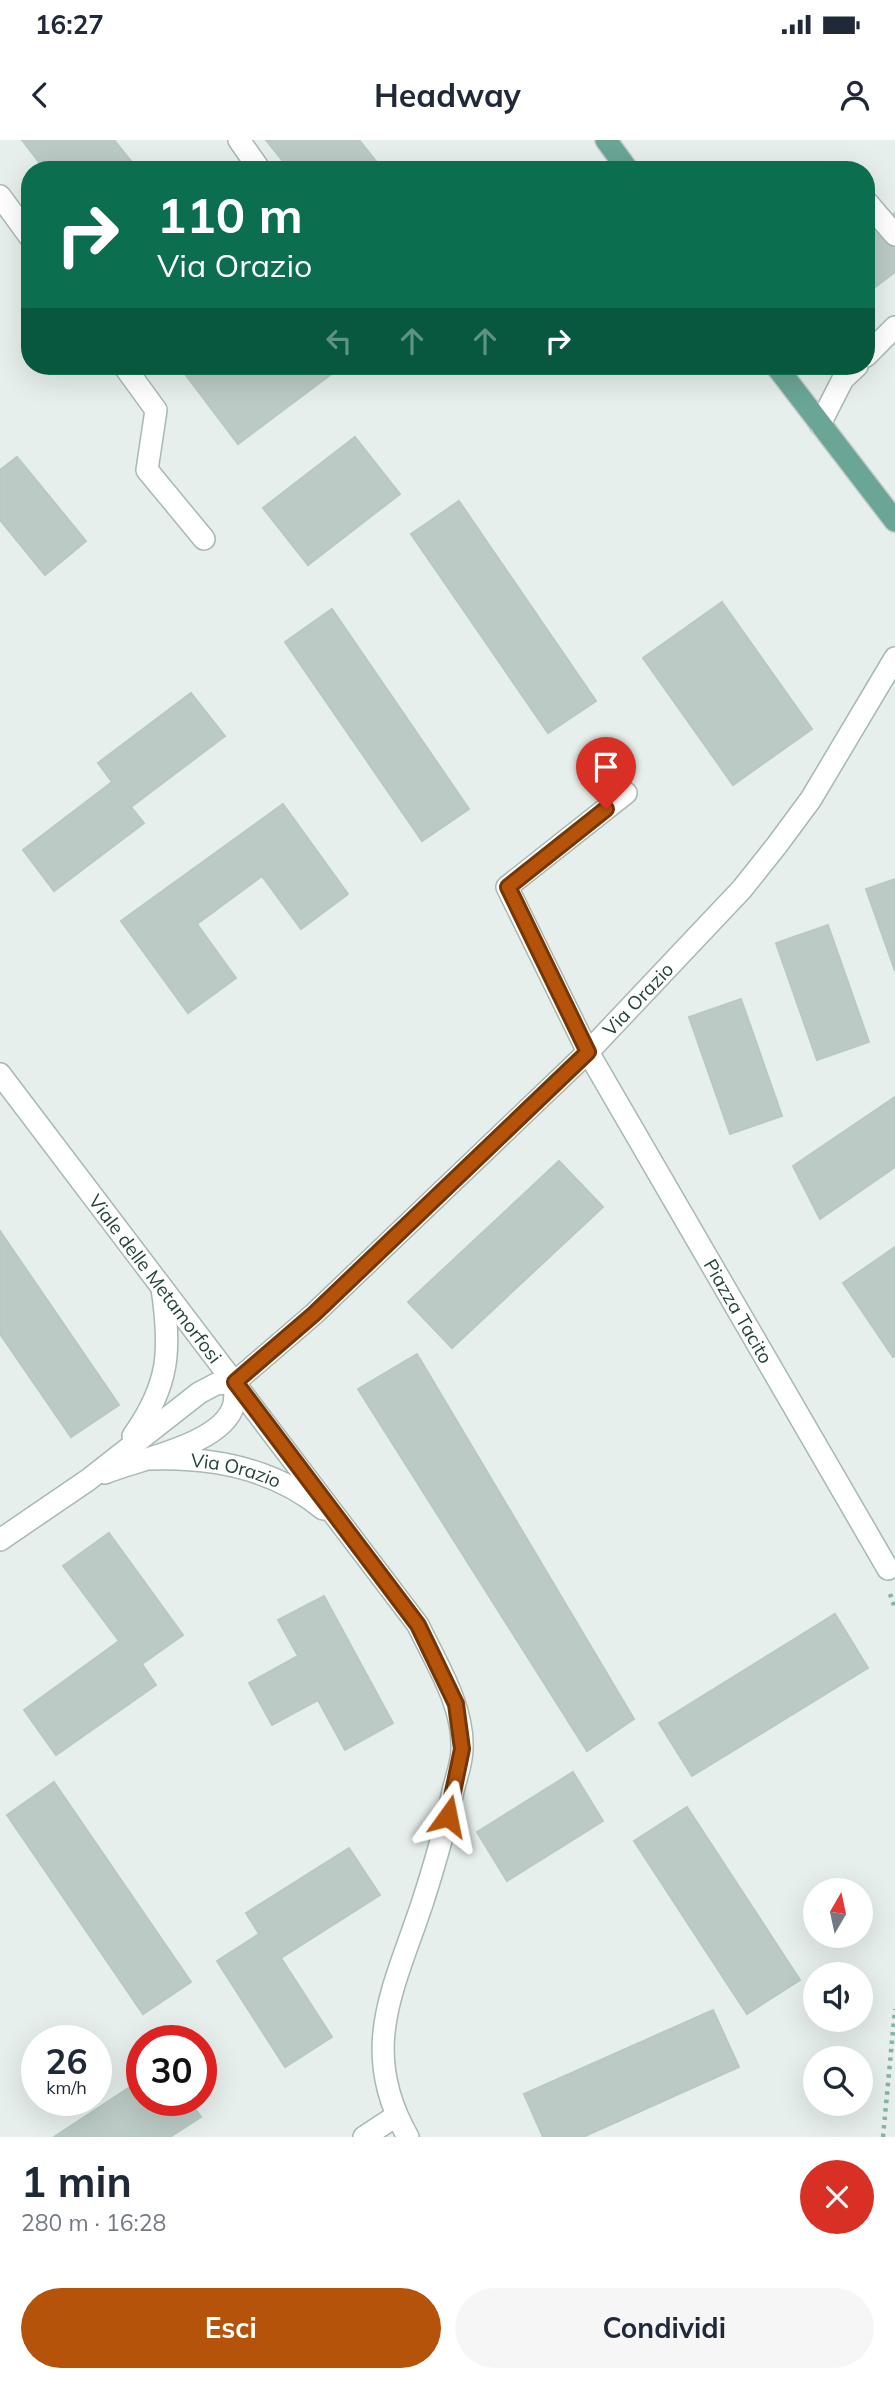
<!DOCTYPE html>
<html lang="it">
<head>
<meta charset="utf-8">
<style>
	body { margin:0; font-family:Mulish,sans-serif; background:#f6f6f7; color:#1f2937; height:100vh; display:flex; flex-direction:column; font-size:26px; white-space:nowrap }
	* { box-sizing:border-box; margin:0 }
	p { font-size:23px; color:#747a83 }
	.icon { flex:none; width:38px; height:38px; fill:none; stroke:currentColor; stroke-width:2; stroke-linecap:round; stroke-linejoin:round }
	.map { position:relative; height:1997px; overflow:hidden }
	.side { display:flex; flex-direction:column; background:#fff; flex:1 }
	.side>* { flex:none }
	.banner { position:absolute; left:21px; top:21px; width:854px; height:214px; border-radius:28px; box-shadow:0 7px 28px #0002; background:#0b6e4f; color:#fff; overflow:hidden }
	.needle { width:46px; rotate:9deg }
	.buttons { position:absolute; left:803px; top:1738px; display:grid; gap:14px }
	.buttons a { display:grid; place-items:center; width:70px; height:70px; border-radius:50%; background:#fff; box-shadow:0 7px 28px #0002; font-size:35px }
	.speed { position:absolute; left:21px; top:1885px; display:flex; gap:14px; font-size:35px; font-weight:700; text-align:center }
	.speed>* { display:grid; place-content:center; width:91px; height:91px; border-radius:50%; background:#fff; box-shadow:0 7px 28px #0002; line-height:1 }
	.speed small { font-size:18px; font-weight:400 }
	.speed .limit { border:10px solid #d22; background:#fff; color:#111 }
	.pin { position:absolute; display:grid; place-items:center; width:60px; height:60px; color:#fff; margin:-72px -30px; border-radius:50% 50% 50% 0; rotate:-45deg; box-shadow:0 0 7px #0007 }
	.pin .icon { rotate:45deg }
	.me { position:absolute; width:77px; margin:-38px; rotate:12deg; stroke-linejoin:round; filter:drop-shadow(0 0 5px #0008) }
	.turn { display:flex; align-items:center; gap:24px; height:147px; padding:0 21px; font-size:32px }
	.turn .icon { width:91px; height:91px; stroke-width:2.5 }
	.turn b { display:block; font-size:49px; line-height:60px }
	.lanes { display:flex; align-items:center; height:66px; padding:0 21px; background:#0003; justify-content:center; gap:35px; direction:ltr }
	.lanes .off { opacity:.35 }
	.round { display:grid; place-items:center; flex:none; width:74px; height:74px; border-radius:37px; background:#f6f6f7 }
	.summary { display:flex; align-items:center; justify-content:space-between; height:119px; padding:0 21px }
	h1 { font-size:42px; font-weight:700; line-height:52px }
	.cta { display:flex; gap:14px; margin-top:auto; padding:14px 21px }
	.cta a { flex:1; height:80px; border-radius:42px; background:#b45309; color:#fff; font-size:28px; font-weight:700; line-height:80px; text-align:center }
	.cta a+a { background:#f6f6f7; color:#1f2937 }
	.status { display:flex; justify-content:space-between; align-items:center; height:49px; padding:0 35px; background:#fff; direction:ltr }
	.status svg { height:19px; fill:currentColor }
	header { display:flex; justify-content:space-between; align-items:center; height:91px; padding:0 21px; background:#fff; font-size:32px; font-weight:700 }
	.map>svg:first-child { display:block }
	.building { fill:#bbcac4; stroke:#b8c9c2; stroke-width:2 }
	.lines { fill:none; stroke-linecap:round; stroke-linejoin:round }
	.minor-casing { stroke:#a8b8b2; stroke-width:24 }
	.major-casing { stroke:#c2cac8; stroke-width:24 }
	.path { stroke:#86b3a5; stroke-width:4.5; stroke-dasharray:3.5 5; stroke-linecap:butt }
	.minor { stroke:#fff; stroke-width:21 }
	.major { stroke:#6aa596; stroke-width:21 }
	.route-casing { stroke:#753606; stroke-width:18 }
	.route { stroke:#b45309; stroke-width:12 }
	.labels { text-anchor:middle; stroke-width:6; stroke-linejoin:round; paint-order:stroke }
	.street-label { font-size:19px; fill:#24423a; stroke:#f7fbf9 }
</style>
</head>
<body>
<div class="status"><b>16:27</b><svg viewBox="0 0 49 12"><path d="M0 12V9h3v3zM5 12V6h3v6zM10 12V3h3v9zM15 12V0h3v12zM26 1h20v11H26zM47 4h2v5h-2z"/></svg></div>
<header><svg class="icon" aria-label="back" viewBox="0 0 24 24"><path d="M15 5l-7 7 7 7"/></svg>Headway<svg class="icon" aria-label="person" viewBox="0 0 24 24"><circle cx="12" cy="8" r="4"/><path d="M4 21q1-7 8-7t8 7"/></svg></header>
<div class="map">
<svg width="895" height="1997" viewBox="0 0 895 1997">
	<rect width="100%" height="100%" fill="#e6efeb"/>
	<path class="building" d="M22 0H114L135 26 129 30H45Z
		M266 0H359L383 30H290Z
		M895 73V132L866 154V93Z
		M179 226H237L239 228 243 226H323L330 235 238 304Z
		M355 297 400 354 308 425 263 368Z
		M17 317 86 401 45 435 0 380V330Z
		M459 361 596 561 548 593 411 394Z
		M722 462 812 589 733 645 643 518Z
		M332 469 469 669 422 701 285 502Z
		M191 553 225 596 131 667 144 683 54 751 23 710 112 642 98 623Z
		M283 664 348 754 301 789 262 736 197 784 236 838 188 873 121 781Z
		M895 739V831L866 749Z
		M828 785 869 902 817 920 776 803Z
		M741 859 782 976 730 994 689 877Z
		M895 957V1027L820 1079 793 1026Z
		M559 1021 603 1067 452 1208 408 1162Z
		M0 1091 119 1265 71 1297 0 1194Z
		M895 1107V1216L893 1217 843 1143Z
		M417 1214 634 1579 587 1611 358 1249Z
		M109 1393 183 1495 142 1524 156 1545 56 1615 24 1570 119 1501 63 1426Z
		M324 1456 393 1583 345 1610 318 1560 272 1585 249 1543 298 1516 278 1480Z
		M835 1474 868 1528 692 1636 659 1583Z
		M573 1632 603 1681 507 1741 477 1692Z
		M54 1642 191 1842 143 1874 7 1675Z
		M687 1667 800 1840 747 1874 634 1701Z
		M349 1708 380 1755 281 1818 332 1897 285 1927 217 1821 259 1794 246 1773Z
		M713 1870 739 1927 583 1997H543L524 1954Z
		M142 1939V1960H189L201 1977 170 1997H54Z"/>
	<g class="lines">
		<g class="minor-casing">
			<g id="minor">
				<path d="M239 0 260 30"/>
				<path d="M0 56 30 97"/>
				<path d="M866 61 895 95"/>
				<path d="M866 216 895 187"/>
				<path d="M124 226 156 270 147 330 204 399"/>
				<path d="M820 284 843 239 857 226"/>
				<path id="s1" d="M626 653 507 747 588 912 888 1429"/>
				<path id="s2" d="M0 934 418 1485C436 1523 464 1566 462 1609 462 1623 456 1638 453 1651 445 1689 434 1727 422 1764 394 1848 358 1910 408 1997"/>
				<path d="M133 1296C170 1244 171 1210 162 1148"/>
				<path id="s3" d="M151 1319C212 1317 275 1329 323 1369"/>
				<path d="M105 1333C137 1319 224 1305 234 1264 235 1258 235 1249 235 1242"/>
				<path id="s4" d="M0 1400 88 1340 199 1253 216 1244 235 1242 314 1174 588 912 742 749 777 705 811 659 895 518"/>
				<path d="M364 1997 396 1976"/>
			</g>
		</g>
		<g class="major-casing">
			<path id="major" d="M606 0 628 30
				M776 226 895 381"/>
		</g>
		<path class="path" d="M890 1454 895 1468
			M883 1997 895 1869"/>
		<use href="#minor" class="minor"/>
		<use href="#major" class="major"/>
	</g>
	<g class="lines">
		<g class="route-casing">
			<path id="route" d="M448 1676 462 1609 456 1564 418 1485 235 1242 314 1174 588 912 508 747 606 669"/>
		</g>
		<use href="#route" class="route"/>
	</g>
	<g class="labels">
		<g class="street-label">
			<text dy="7" stroke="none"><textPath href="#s4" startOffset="842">Via Orazio</textPath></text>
			<text dy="7" stroke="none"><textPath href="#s2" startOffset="257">Viale delle Metamorfosi</textPath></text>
			<text dy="7" stroke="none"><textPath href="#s1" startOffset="635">Piazza Tacito</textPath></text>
			<text dy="7" stroke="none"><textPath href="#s3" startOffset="86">Via Orazio</textPath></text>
		</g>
	</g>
</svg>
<div class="buttons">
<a><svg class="needle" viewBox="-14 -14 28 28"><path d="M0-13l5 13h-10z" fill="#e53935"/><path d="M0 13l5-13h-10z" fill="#747a83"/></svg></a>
<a><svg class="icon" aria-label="sound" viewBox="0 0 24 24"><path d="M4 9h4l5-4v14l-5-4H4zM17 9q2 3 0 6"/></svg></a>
<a><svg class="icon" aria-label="search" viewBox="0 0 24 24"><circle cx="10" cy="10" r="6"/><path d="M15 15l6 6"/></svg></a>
</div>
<div class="speed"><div>26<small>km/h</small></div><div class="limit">30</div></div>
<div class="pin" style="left:606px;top:669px;background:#d93025"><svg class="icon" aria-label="arrive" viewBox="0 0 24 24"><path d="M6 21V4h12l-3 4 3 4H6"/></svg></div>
<svg class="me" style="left:448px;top:1676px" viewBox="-20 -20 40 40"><path d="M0-17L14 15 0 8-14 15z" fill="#b45309" stroke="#fff" stroke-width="4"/></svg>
<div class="banner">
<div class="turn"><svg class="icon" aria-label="right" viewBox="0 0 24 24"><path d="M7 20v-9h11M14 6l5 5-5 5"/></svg><div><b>110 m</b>Via Orazio</div></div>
<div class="lanes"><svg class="icon off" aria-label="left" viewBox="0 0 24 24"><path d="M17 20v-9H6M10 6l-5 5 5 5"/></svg><svg class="icon off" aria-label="ahead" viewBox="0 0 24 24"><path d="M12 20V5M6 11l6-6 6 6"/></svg><svg class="icon off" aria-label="ahead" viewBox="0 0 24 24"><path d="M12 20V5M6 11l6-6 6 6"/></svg><svg class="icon" aria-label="right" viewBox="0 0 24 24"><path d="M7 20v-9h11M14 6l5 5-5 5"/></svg></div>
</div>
</div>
<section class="side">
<div class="summary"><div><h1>1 min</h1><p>280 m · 16:28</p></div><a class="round" style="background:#d93025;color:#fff"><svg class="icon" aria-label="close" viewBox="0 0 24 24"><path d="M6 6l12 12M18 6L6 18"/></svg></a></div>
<div class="cta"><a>Esci</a><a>Condividi</a></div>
</section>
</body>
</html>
